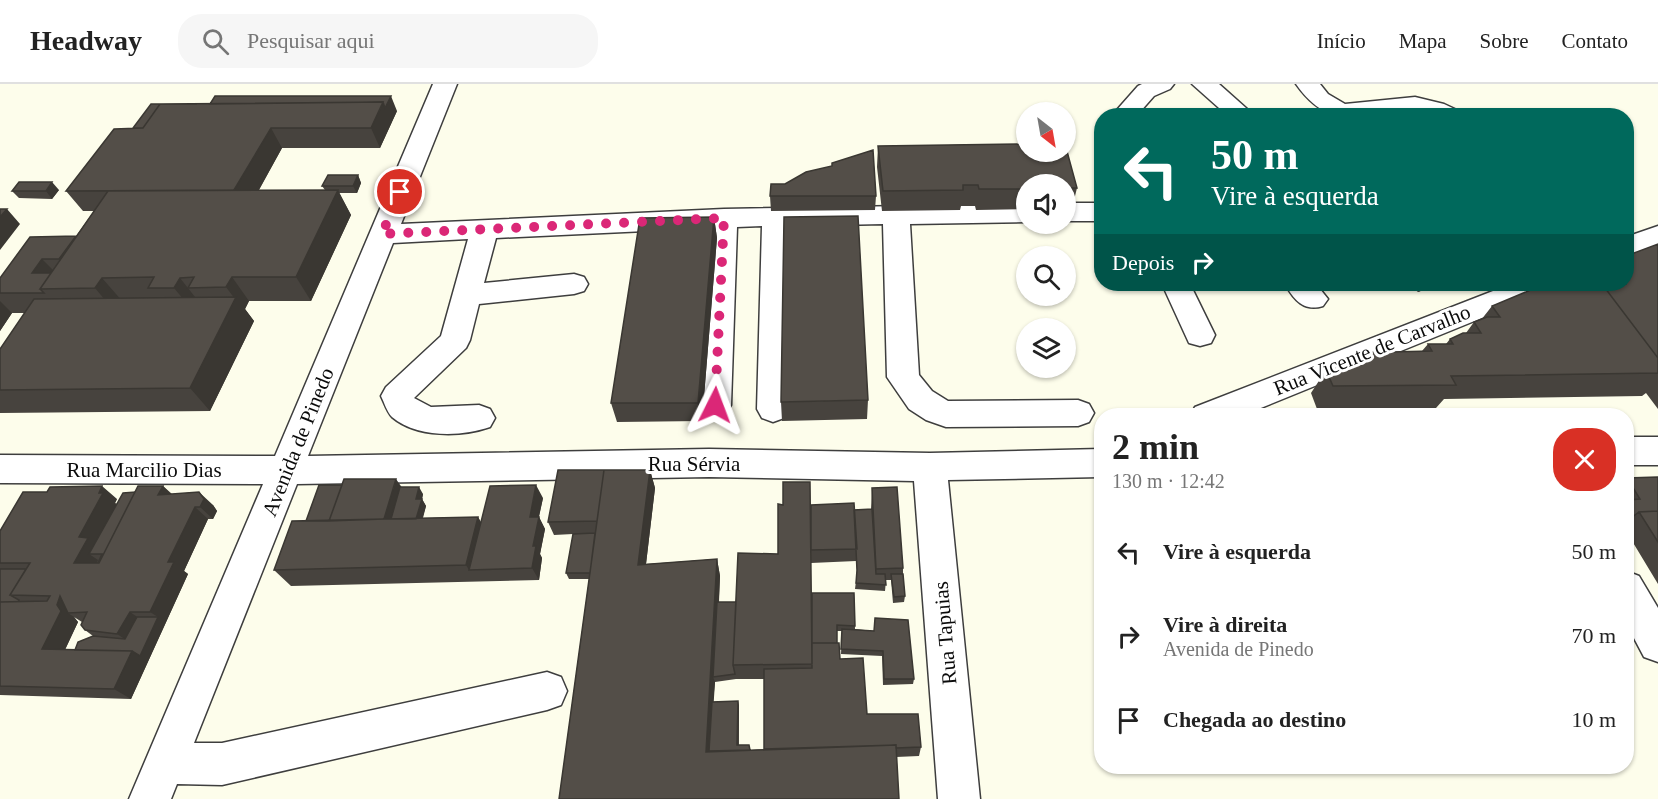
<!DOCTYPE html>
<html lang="pt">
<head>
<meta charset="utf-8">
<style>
	body { margin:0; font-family:"Times New Roman",serif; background:#f6f6f6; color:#222; height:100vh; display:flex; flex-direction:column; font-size:22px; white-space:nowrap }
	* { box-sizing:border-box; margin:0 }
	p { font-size:20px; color:#767676 }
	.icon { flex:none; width:33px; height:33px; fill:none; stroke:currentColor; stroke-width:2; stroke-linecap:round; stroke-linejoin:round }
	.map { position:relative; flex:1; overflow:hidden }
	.drawer { position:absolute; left:1094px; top:324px; width:540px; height:366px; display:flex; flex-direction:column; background:#fff; border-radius:24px; box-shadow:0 2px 4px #0004 }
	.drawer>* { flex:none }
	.guide { position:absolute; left:1094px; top:24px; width:540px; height:183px; border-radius:24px; box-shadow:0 2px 4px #0004; background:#00695c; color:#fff; overflow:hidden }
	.needle { width:39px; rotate:149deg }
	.fabs { position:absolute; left:1016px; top:18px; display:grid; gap:12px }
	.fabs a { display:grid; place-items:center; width:60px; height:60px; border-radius:50%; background:#fff; box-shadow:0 2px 4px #0004; font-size:30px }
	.pin { position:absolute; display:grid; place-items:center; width:51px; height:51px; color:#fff; margin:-26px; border:3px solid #fff; border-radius:50%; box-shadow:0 2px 6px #0007 }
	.me { position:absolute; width:66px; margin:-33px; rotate:3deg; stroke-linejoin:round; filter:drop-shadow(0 0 4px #0008) }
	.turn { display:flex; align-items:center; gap:21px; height:126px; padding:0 18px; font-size:27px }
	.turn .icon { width:78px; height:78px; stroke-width:2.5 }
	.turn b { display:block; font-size:42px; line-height:51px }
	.then { display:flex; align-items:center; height:57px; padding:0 18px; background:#0003; gap:12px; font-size:22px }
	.round { display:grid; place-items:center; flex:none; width:63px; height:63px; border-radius:24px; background:#f6f6f6 }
	.head { display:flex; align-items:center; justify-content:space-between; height:102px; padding:0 18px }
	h1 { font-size:36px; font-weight:700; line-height:45px }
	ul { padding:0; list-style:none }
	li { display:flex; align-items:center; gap:18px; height:84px; padding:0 18px }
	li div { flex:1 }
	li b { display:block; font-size:22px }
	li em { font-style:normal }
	header { display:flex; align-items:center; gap:36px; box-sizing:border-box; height:84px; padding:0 30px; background:#fff; border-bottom:2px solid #e0e0e0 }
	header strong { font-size:28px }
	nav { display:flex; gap:33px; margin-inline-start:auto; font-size:21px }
	.search { width:420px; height:54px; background:#f6f6f6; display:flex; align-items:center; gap:15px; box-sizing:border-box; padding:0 21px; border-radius:24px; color:#767676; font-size:22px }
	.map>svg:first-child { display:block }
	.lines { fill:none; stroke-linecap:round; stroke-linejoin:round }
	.minor-casing { stroke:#3e3e3e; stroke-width:3 }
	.minor { fill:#fff; fill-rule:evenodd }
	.wall { fill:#47433e; fill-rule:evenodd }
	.shaded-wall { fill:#3a3732 }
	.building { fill:#534e48; stroke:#3a3732; stroke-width:1.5 }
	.route { stroke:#db2777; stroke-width:10; stroke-dasharray:0 18 }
	.labels { text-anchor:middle; stroke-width:6; stroke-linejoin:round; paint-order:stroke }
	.street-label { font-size:21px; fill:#0b0b0b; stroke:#fff }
</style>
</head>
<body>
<header>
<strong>Headway</strong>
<div class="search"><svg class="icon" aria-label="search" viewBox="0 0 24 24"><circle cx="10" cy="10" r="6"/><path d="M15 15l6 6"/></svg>Pesquisar aqui</div>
<nav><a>Início</a><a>Mapa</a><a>Sobre</a><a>Contato</a></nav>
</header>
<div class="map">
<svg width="1658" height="715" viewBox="0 0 1658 715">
	<rect width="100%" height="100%" fill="#fdfdeb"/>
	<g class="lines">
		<g class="minor-casing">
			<path id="minor" d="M433 0H457L401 140 724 125 1026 120V138L910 140 919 291 932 307 948 317 1078 316 1089 320 1094 329 1089 338 1078 342 946 343 926 336 909 325 887 293 883 140 790 142 789 325 784 334 773 338 762 334 757 325 762 142 737 143 731 321 726 330 715 334 704 330 699 321 710 144 496 154 484 199 574 190 584 193 588 200 584 207 574 210 479 220 470 256 466 264 414 314 431 323 479 321 490 325 495 334 490 343C461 353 417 354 392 333 387 328 384 318 381 312L386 303 441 252 468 155 393 159 308 372 709 365 930 369 1101 365V393L948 396 980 715H938L914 397 709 393 297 400 194 659H222L547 588 561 593 567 607 561 621 547 626 222 701 177 700 171 715H129L263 400 0 399V371L275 372Z
				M1142 0H1174L1170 5 1154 12 1139 29 1140 32H1116L1115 28 1138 2Z
				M1192 0H1219L1255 32H1228Z
				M1296 0H1320L1328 10 1345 20 1415 13 1444 20 1459 27 1462 32C1451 32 1439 33 1429 32 1421 30 1414 27 1406 27 1356 29 1330 48 1296 0Z
				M1065 119H1101V137H1065Z
				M1658 142V162L1626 174V153Z
				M1162 200H1190L1215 251 1211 259 1200 262 1189 259Z
				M1285 200H1316L1328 215 1323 222C1304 228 1294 216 1285 200Z
				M1511 200H1552L1548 207 1241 332H1190L1195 323Z
				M1626 353H1658V381H1626Z
				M1626 487 1639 492 1658 524V578L1644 573 1626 539Z"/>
		</g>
		<use href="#minor" class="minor"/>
	</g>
	<path class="wall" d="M397 27 380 64H282L259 106H325L322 102 358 91 361 99 357 109H339L351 131 311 217H249L245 225 254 237 210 327 0 329V265L25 229H12L0 247V194L76 152 94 127H83L66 107 133 44Z
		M1026 60V68H1065V60L1077 104 1072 124H1065V100H1026V125L976 126 975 122H961L960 126 882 127 877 83 878 62Z
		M59 106 52 115 19 114 12 107Z
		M770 112H876L875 126 771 127Z
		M714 133 717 154 702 337 617 338 611 319Z
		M1658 160V325L1646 309 1642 312 1444 315 1436 324 1317 325 1311 309 1326 286 1390 268 1422 267 1428 260H1446L1450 255 1466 249 1474 238 1481 236 1492 222 1559 205 1564 200H1626Z
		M1408 200H1439L1418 208Z
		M868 316 867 335 782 337 781 318Z
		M604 386H650L655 404 646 480 717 475 720 492 719 518H736L812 509H854L855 545 874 547 914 595 913 600 883 601 882 572 841 570 842 547H837V559L840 575 867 630 921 663 919 672 896 673 559 715 589 495H569L566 489 573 450 554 451 548 438ZM736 595H764V665L750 666 739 661V622L738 617 713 618 715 598Z
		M1658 393V500L1626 447V416H1627L1626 413V395Z
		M163 402 172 410 213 421 217 427 213 435H208L184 487 188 490 131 615 0 611V447L117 415 115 419 116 420 135 408ZM74 533 82 538 85 546 93 552 75 566H65L78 538Z
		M402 403 423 410 422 415 426 422 423 434 478 433 481 439 543 414 539 433 545 445 540 470 542 474 539 496 291 502 274 486 306 437Z
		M872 404 903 484V490L905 512 904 518 893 519 891 496H886L885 507 855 505 857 489 856 475V477L811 479V421L854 426 871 425Z"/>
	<path class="shaded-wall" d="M391 12 397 27 380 64 371 44 383 18Z
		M271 44 282 64 247 127 234 106Z
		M358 91 361 99 357 109 353 102Z
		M52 98 59 106 52 115 46 107Z
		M338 106 351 131 311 217 296 193Z
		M7 125 20 140 0 166V133Z
		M714 133 717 154 702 337 698 319Z
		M42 175 57 190 32 189Z
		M232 193 249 217 245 225 254 237 210 327 190 304 235 215 226 203Z
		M102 194 123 218 116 229 95 204Z
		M180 194 199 218 194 228 174 204Z
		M1424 200H1439L1418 208Z
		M0 217 12 229 0 247Z
		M650 386 655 404 644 497 638 481Z
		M396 395 405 408 394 446 383 440Z
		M536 401 543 414 536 445 530 433Z
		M102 402 117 415 115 419 118 421 89 470 98 476 91 491 74 479 79 453 99 409Z
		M163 402 176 415 158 411Z
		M419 403 423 410 422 415 426 422 417 452 416 415Z
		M199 408 213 421 217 427 213 435 200 423Z
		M195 423 208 435 184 487 188 490 131 615 114 605 132 567 158 533 150 528 168 478Z
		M478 433 488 450 469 486 466 481Z
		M539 433 545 445 540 470 542 474 539 496 532 484 533 462Z
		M717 475 720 492 715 593H713L715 598 710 675 706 668Z
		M60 512 68 529 74 533 78 538 60 576 42 565Z
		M130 528 146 539 134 561 117 550Z
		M738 617 739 622 738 666 737 661Z"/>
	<path class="building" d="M215 12H391L385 24 383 18 210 20Z
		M383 18 371 44H271L234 106 66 107 114 45 143 44 160 20Z
		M151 20H197H160L143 44H133Z
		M1026 60V68H1065V60L1077 104H1065V100H1026V105H979L978 101H963V106L883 107 878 62Z
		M873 66 876 112H770L771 100H785L806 88 832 82V79Z
		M328 91H358L353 102H322Z
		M19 98H52L46 107H12Z
		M338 106 296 193H232L226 203 188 204 194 193 180 194 174 204H148L154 193 102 194 95 204 40 205 108 107Z
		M0 125H7L0 133Z
		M858 132 868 316 781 318 784 133Z
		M714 133 698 319H611L640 134Z
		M76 152 59 175H42L32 189H51L40 205 44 209H0V194L30 153Z
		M1658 160V274L1602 200H1626V172Z
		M1569 200H1602L1658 274V289L1451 292 1456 301 1333 302 1326 286 1387 263 1390 268 1432 267 1428 260H1453L1450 255 1463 249H1481L1474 238 1487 233H1500L1492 222 1533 205H1573Z
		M236 213 190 304 0 306V265L34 215Z
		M558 386H604L597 437 548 438Z
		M604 386H650L638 481 717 475 706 668 896 661 899 715H559Z
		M1658 393V427L1639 428 1631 434 1626 426V416L1640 415 1627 394Z
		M344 395H396L384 435 329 437Z
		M783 398H810L812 580 733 581 738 469 778 470V420L783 421Z
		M319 401H342L329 437H306Z
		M536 401 530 433H539L533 462H536L532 484 469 486 490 402Z
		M102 402 99 409H103L79 453 88 454 74 479H99L138 402H163L158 411 199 408 204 415 200 423H195L168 478H174L150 528H130L117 550 85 546 81 541 87 528 68 529 60 512 57 521 61 527 42 565 132 567 114 605 0 602V518L47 517 50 512 10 511 30 479H0V447L23 408H47L50 403Z
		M400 403H419L416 415H422L416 435H391Z
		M897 403 903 484 876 485 872 404Z
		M135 408 99 479H98L102 470H89L123 409Z
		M854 419 857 465 811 466V421Z
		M872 425 876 490H885L886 501 856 499 857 486 854 426Z
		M1658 427V458L1639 428Z
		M478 433 466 481 274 486 292 437Z
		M595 449 590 489H566L573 450Z
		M0 485H26L10 511 19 516 18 518H0Z
		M891 490H903L905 512 894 513Z
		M812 509H854L855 542 837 541V559H812Z
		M717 518H736L733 581 735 590 713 593Z
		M137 533H158L140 572 132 567 75 566 78 558 93 552 125 555Z
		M875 534 908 536 914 595H884L883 567 841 565 842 545 874 547Z
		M812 559H839L840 575 863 574 867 630H918L921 663 896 664V661L764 665V585L812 584Z
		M738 617 737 661H749L750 666 709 667 712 618Z"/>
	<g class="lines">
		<path class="route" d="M400 108 382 150 724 134 715 321"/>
	</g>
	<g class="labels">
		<g class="street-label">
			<text transform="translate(1372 266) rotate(-22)" y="7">Rua Vicente de Carvalho</text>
			<text transform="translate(298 358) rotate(-68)" y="7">Avenida de Pinedo</text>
			<text x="694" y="387">Rua Sérvia</text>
			<text x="144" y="393">Rua Marcilio Dias</text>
			<text transform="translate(945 549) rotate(-95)" y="7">Rua Tapuias</text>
		</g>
	</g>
</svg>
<div class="fabs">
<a><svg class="needle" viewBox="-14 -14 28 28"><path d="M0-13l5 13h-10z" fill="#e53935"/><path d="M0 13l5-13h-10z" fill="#767676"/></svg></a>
<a><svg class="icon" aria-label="sound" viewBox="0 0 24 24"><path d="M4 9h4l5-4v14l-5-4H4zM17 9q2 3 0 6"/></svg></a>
<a><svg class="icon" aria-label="search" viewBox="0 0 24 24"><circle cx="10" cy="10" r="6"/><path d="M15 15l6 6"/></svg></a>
<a><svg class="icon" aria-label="layers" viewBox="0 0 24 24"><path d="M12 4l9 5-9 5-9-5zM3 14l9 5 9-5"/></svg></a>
</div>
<div class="pin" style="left:400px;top:108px;background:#d93025"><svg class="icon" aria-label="arrive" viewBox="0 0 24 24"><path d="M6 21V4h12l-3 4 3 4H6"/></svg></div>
<svg class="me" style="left:715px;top:321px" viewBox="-20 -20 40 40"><path d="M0-17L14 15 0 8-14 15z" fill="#db2777" stroke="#fff" stroke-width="4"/></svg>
<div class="guide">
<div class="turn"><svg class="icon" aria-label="left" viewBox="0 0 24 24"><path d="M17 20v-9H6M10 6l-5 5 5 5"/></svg><div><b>50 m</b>Vire à esquerda</div></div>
<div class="then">Depois<svg class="icon" aria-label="right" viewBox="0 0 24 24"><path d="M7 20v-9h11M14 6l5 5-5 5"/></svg></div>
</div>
<section class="drawer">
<div class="head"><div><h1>2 min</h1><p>130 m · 12:42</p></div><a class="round" style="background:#d93025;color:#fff"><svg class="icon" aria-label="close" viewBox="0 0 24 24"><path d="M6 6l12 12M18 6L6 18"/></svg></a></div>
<ul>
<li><svg class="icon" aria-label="left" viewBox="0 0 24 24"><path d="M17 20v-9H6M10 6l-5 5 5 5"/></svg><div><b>Vire à esquerda</b></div><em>50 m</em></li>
<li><svg class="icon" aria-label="right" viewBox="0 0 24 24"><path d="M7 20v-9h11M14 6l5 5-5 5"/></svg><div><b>Vire à direita</b><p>Avenida de Pinedo</p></div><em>70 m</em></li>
<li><svg class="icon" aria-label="arrive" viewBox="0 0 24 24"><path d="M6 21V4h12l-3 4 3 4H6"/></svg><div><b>Chegada ao destino</b></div><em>10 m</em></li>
</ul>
</section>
</div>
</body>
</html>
